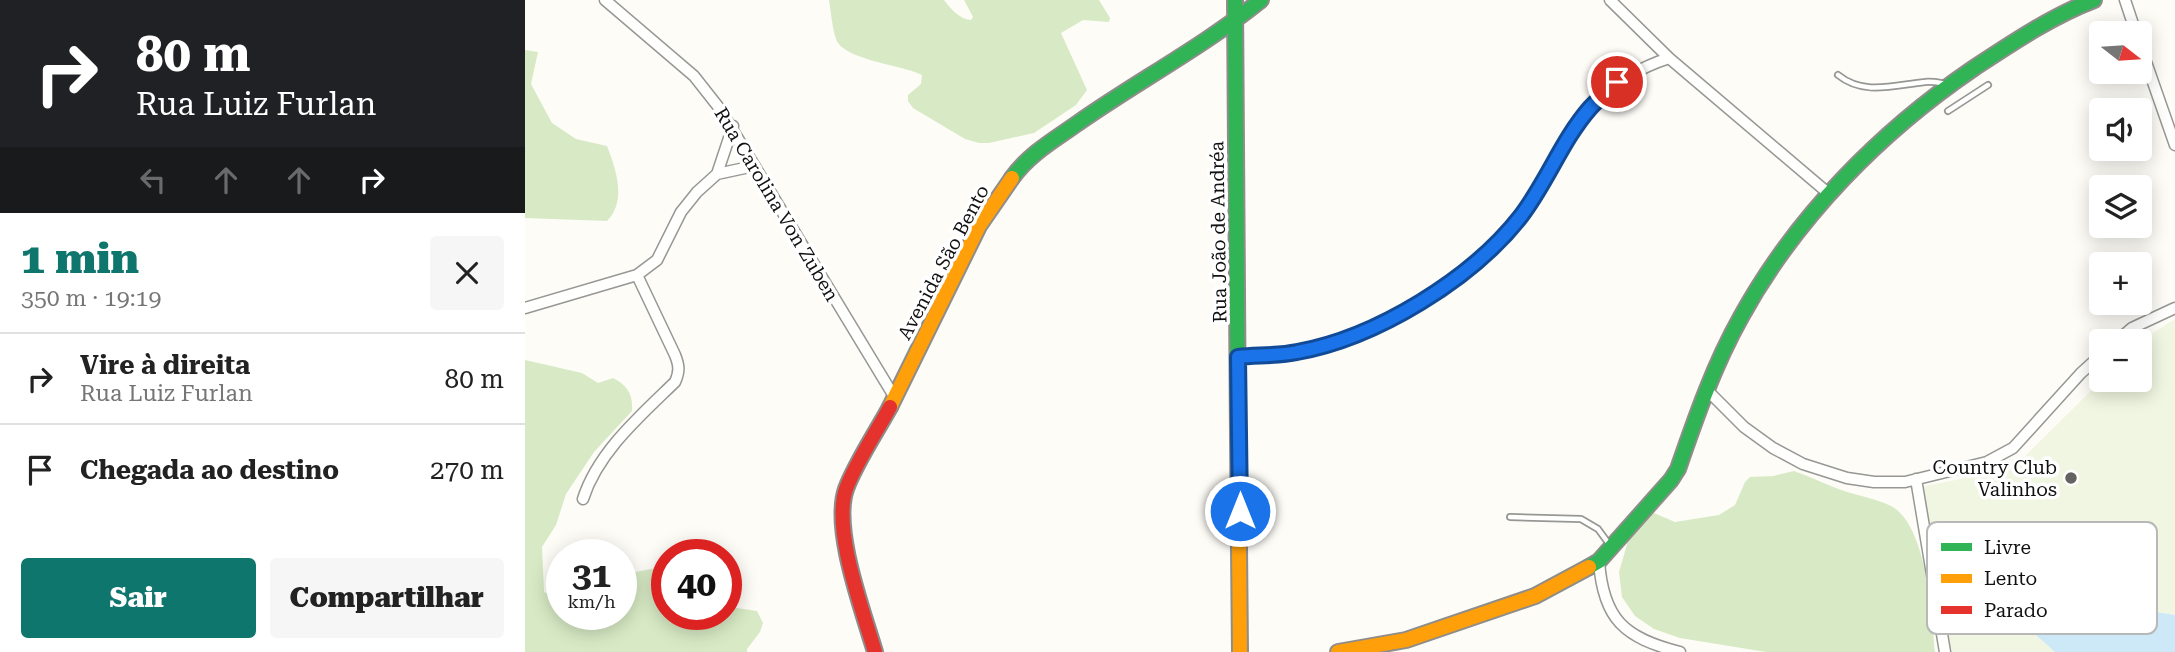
<!DOCTYPE html>
<html lang="pt">
<head>
<meta charset="utf-8">
<style>
	body { margin:0; font-family:"Roboto Serif",serif; background:#f6f6f6; color:#222; height:100vh; display:flex; flex-direction:column; font-size:26px; white-space:nowrap }
	* { box-sizing:border-box; margin:0 }
	p { font-size:23px; color:#767676 }
	.icon { flex:none; width:38px; height:38px; fill:none; stroke:currentColor; stroke-width:2; stroke-linecap:round; stroke-linejoin:round }
	.map { position:relative; flex:1; overflow:hidden }
	.details { display:flex; flex-direction:column; background:#fff; width:525px }
	.details>* { flex:none }
	.guide { background:#202124; color:#fff; overflow:hidden }
	.needle { width:46px; rotate:107deg }
	.tools { position:absolute; left:1564px; top:21px; display:grid; gap:14px }
	.tools a { display:grid; place-items:center; width:63px; height:63px; border-radius:7px; background:#fff; box-shadow:0 4px 18px #0003; font-size:35px }
	.speed { position:absolute; left:21px; top:539px; display:flex; gap:14px; font-size:35px; font-weight:700; text-align:center }
	.speed>* { display:grid; place-content:center; width:91px; height:91px; border-radius:50%; background:#fff; box-shadow:0 4px 18px #0003; line-height:1 }
	.speed small { font-size:18px; font-weight:400 }
	.speed .limit { border:10px solid #d22; background:#fff; color:#111 }
	.pin { position:absolute; display:grid; place-items:center; width:60px; height:60px; color:#fff; margin:-30px; border:4px solid #fff; border-radius:50%; box-shadow:0 2px 7px #0007 }
	.me { position:absolute; width:77px; margin:-38px; rotate:0deg; stroke-linejoin:round; filter:drop-shadow(0 0 5px #0008) }
	.turn { display:flex; align-items:center; gap:24px; height:147px; padding:0 21px; font-size:32px }
	.turn .icon { width:91px; height:91px; stroke-width:2.5 }
	.turn b { display:block; font-size:49px; line-height:60px }
	.lanes { display:flex; align-items:center; height:66px; padding:0 21px; background:#0003; justify-content:center; gap:35px; direction:ltr }
	.lanes .off { opacity:.35 }
	.round { display:grid; place-items:center; flex:none; width:74px; height:74px; border-radius:7px; background:#f6f6f6 }
	.headline { display:flex; align-items:center; justify-content:space-between; height:119px; padding:0 21px }
	h1 { font-size:42px; font-weight:800; line-height:52px; color:#0f766e }
	.action { display:flex; gap:14px; margin-top:auto; padding:14px 21px }
	.action a { flex:1; height:80px; border-radius:7px; background:#0f766e; color:#fff; font-size:28px; font-weight:800; line-height:80px; text-align:center }
	.action a+a { background:#f6f6f6; color:#222 }
	ul { padding:0; list-style:none }
	li { display:flex; align-items:center; gap:21px; height:91px; padding:0 21px; border-top:2px solid #e0e0e0 }
	li div { flex:1 }
	li b { display:block; font-size:26px }
	li em { font-style:normal }
	main { display:flex; flex:1; min-height:0 }
	.map>svg:first-child { display:block }
	.forest { fill:#d8eac5 }
	.pitch { fill:#f0f6e1 }
	.water { fill:#cde8f7 }
	.lines { fill:none; stroke-linecap:round; stroke-linejoin:round }
	.lane-casing { stroke:#979795; stroke-width:8 }
	.street-casing { stroke:#979795; stroke-width:13 }
	.fast-casing { stroke:#8e8d8b; stroke-width:18 }
	.slow-casing { stroke:#8e8d8b; stroke-width:18 }
	.jam-casing { stroke:#8e8d8b; stroke-width:18 }
	.lane { stroke:#fffffe; stroke-width:4.5 }
	.street { stroke:#fffffe; stroke-width:10 }
	.fast { stroke:#30b455; stroke-width:14 }
	.slow { stroke:#ff9f0a; stroke-width:14 }
	.jam { stroke:#e5322d; stroke-width:14 }
	.route-casing { stroke:#114b97; stroke-width:18 }
	.route { stroke:#1a73e8; stroke-width:12 }
	.poi-dot { fill:#646362; stroke:#fff; stroke-width:2.5 }
	.labels { text-anchor:middle; stroke-width:7; stroke-linejoin:round; paint-order:stroke }
	.street-label { font-size:19px; fill:#111; stroke:#fff }
	.poi-label { font-size:19px; fill:#111; stroke:#fff; text-anchor:end }
	.key { fill:#fff; stroke:#b8b8b8; stroke-width:2 }
	.key-label { font-size:19px; fill:#111 }
</style>
</head>
<body>
<main>
<section class="details">
<div class="guide">
<div class="turn"><svg class="icon" aria-label="right" viewBox="0 0 24 24"><path d="M7 20v-9h11M14 6l5 5-5 5"/></svg><div><b>80 m</b>Rua Luiz Furlan</div></div>
<div class="lanes"><svg class="icon off" aria-label="left" viewBox="0 0 24 24"><path d="M17 20v-9H6M10 6l-5 5 5 5"/></svg><svg class="icon off" aria-label="ahead" viewBox="0 0 24 24"><path d="M12 20V5M6 11l6-6 6 6"/></svg><svg class="icon off" aria-label="ahead" viewBox="0 0 24 24"><path d="M12 20V5M6 11l6-6 6 6"/></svg><svg class="icon" aria-label="right" viewBox="0 0 24 24"><path d="M7 20v-9h11M14 6l5 5-5 5"/></svg></div>
</div>
<div class="headline"><div><h1>1 min</h1><p>350 m · 19:19</p></div><a class="round"><svg class="icon" aria-label="close" viewBox="0 0 24 24"><path d="M6 6l12 12M18 6L6 18"/></svg></a></div>
<ul>
<li><svg class="icon" aria-label="right" viewBox="0 0 24 24"><path d="M7 20v-9h11M14 6l5 5-5 5"/></svg><div><b>Vire à direita</b><p>Rua Luiz Furlan</p></div><em>80 m</em></li>
<li><svg class="icon" aria-label="arrive" viewBox="0 0 24 24"><path d="M6 21V4h12l-3 4 3 4H6"/></svg><div><b>Chegada ao destino</b></div><em>270 m</em></li>
</ul>
<div class="action"><a>Sair</a><a>Compartilhar</a></div>
</section>
<div class="map">
<svg width="1650" height="652" viewBox="0 0 1650 652">
	<rect width="100%" height="100%" fill="#fdfcf7"/>
	<path class="forest" d="M304 0H419C426 9 434 19 446 20L448 17 439 0H574L585 18 584 22 558 20 536 33 562 90 551 105 509 133 464 143H454L440 139 388 108 383 101V95L396 84 397 75C378 65 318 60 311 39 307 27 306 12 304 0Z
		M0 50 13 52 6 84 27 123 51 139 82 146C91 169 102 201 82 221L0 218Z
		M0 360 57 373 73 383 88 378C103 386 108 394 107 411L69 452 41 494 31 525 17 547 19 592 37 600V614H96V577L105 573 142 566V614H201V604L205 607 232 611 238 623 235 632 222 649V652H0Z
		M1269 471C1286 477 1302 485 1319 491 1334 496 1352 499 1366 506 1402 525 1407 616 1410 652H1241L1155 638 1129 629 1110 616 1097 597 1094 572 1105 534 1116 519 1129 513 1150 522 1194 515 1210 505 1220 482 1225 477 1248 476Z"/>
	<path class="pitch" d="M1650 319V615L1582 604 1502 627 1530 652H1426L1395 487 1487 469 1577 380H1615V341Z"/>
	<path class="water" d="M1582 604 1650 615V652H1530L1502 627 1511 605Z"/>
	<g class="lines">
		<g class="lane-casing">
			<path id="lane" d="M1313 75C1339 96 1369 85 1400 82 1407 81 1415 83 1422 84
				M1423 111 1463 85
				M985 517 1056 519 1073 529 1084 544"/>
		</g>
		<g class="street-casing">
			<path id="street" d="M80 0 169 76 195 109 370 398
				M1085 0 1144 58 1303 193
				M1600 0 1611 33
				M1615 45 1650 145
				M192 174 208 126
				M0 308 112 275 132 260 156 212 172 192 192 174 229 166
				M1592 341 1607 328 1650 308
				M713 357C733 355 753 356 772 352 851 338 947 279 996 216 1005 204 1013 189 1021 175 1056 117 1077 80 1144 58
				M1181 389 1219 427 1248 448 1278 464 1322 478 1349 482H1380L1462 462 1488 448 1556 373 1577 354
				M1391 479 1420 652
				M58 499C73 452 115 416 150 382 155 371 154 365 150 355L112 275
				M1074 561C1078 620 1100 638 1155 652"/>
		</g>
		<g class="fast-casing">
			<path id="fast" d="M710 0 713 439
				M487 178C504 154 529 140 553 123 613 81 679 46 736 0
				M1064 567 1074 561 1146 480 1153 469C1171 417 1189 365 1216 317 1271 217 1355 132 1449 68 1487 43 1527 16 1569 0"/>
		</g>
		<g class="slow-casing">
			<path id="slow" d="M365 407 454 226 487 178
				M713 439 715 652
				M813 652 881 640 1010 596 1064 567"/>
		</g>
		<g class="jam-casing">
			<path id="jam" d="M350 652C338 611 307 529 321 489 330 464 352 431 365 407"/>
		</g>
		<use href="#lane" class="lane"/>
		<use href="#street" class="street"/>
		<use href="#fast" class="fast"/>
		<use href="#slow" class="slow"/>
		<use href="#jam" class="jam"/>
	</g>
	<g class="lines">
		<g class="route-casing">
			<path id="route" d="M715 511 713 357C733 355 753 356 772 352 851 338 947 279 996 216 1022 182 1037 140 1065 108 1073 99 1083 91 1092 82"/>
		</g>
		<use href="#route" class="route"/>
	</g>
	<circle class="poi-dot" cx="1546" cy="478" r="7"/>
	<g class="labels">
		<g class="street-label">
			<text transform="translate(252 204) rotate(59)" y="7">Rua Carolina Von Zuben</text>
			<text transform="translate(693 232) rotate(-91)" y="7">Rua João de Andréa</text>
			<text transform="translate(418 262) rotate(-62)" y="7">Avenida São Bento</text>
		</g>
		<g class="poi-label">
			<text x="1532" y="474">Country Club<tspan x="1532" dy="22">Valinhos</tspan></text>
		</g>
	</g>
	<rect x="1402" y="522" width="230" height="112" rx="10" class="key"/>
	<rect x="1416" y="543" width="31" height="8" fill="#30b455"/>
	<rect x="1416" y="574" width="31" height="9" fill="#ff9f0a"/>
	<rect x="1416" y="606" width="31" height="8" fill="#e5322d"/>
	<g class="key-label">
		<text x="1459" y="554">Livre</text>
		<text x="1459" y="585">Lento</text>
		<text x="1459" y="617">Parado</text>
	</g>
</svg>
<div class="tools">
<a><svg class="needle" viewBox="-14 -14 28 28"><path d="M0-13l5 13h-10z" fill="#e53935"/><path d="M0 13l5-13h-10z" fill="#767676"/></svg></a>
<a><svg class="icon" aria-label="sound" viewBox="0 0 24 24"><path d="M4 9h4l5-4v14l-5-4H4zM17 9q2 3 0 6"/></svg></a>
<a><svg class="icon" aria-label="layers" viewBox="0 0 24 24"><path d="M12 4l9 5-9 5-9-5zM3 14l9 5 9-5"/></svg></a>
<a>+</a>
<a>−</a>
</div>
<div class="speed"><div>31<small>km/h</small></div><div class="limit">40</div></div>
<div class="pin" style="left:1092px;top:82px;background:#d93025"><svg class="icon" aria-label="arrive" viewBox="0 0 24 24"><path d="M6 21V4h12l-3 4 3 4H6"/></svg></div>
<svg class="me" style="left:715px;top:511px" viewBox="-20 -20 40 40"><circle r="17" fill="#1a73e8" stroke="#fff" stroke-width="3"/><path d="M0-11L8 9 0 5-8 9z" fill="#fff"/></svg>
</div>
</main>
</body>
</html>
